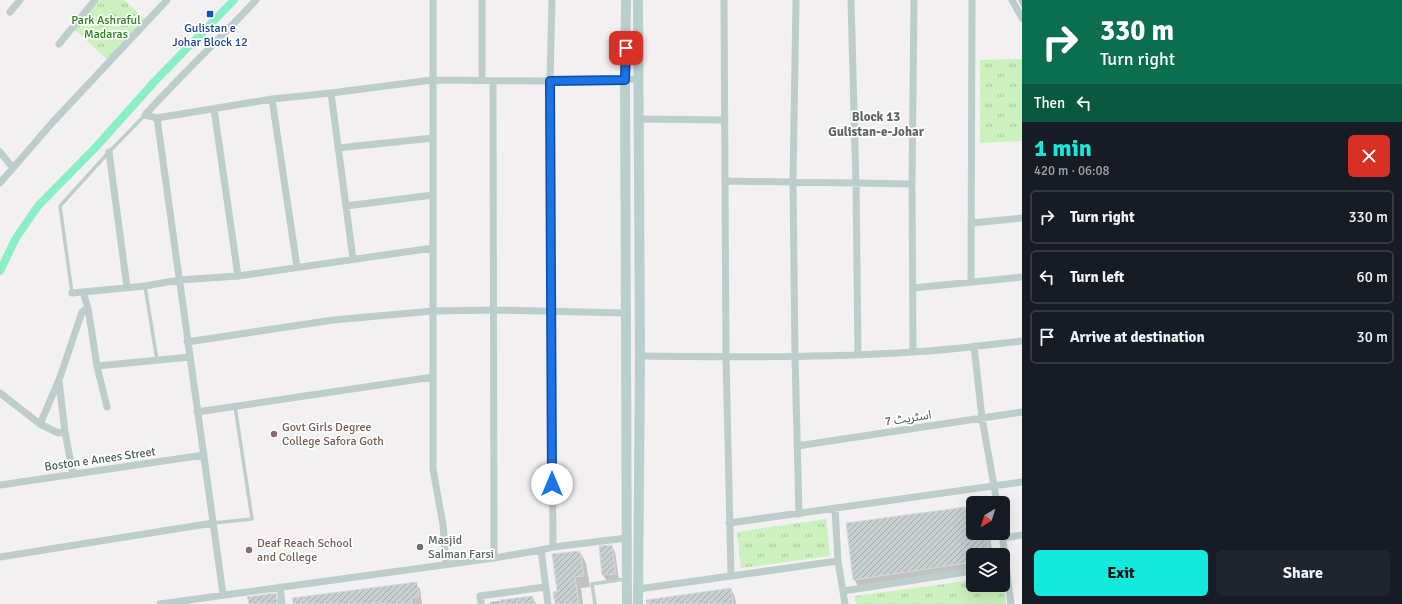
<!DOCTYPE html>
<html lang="en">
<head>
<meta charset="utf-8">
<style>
	body { margin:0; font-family:Signika,"Noto Sans Arabic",sans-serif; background:#20242c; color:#f1f3f6; height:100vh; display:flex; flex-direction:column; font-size:15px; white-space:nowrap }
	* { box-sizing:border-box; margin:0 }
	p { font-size:13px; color:#9ea1a6 }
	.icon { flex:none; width:22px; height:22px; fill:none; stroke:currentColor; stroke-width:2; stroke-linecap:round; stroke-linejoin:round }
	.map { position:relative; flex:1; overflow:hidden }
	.drawer { display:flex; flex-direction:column; background:#171b24; width:380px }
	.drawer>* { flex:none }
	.banner { background:#0b6e4f; color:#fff; overflow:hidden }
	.needle { width:26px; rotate:218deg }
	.fabs { position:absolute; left:966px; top:496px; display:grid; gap:8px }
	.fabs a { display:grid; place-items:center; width:44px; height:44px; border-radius:6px; background:#171b24; box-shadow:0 4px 16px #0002; font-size:20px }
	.pin { position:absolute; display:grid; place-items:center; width:34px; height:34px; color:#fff; margin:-17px; border-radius:8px; box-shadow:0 2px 6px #0006 }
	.me { position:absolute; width:44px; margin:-22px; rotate:0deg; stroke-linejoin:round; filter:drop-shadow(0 0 3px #0008) }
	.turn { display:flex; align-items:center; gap:14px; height:84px; padding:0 12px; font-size:18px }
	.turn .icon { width:52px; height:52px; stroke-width:2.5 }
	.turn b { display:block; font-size:28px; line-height:34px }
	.then { display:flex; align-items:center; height:38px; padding:0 12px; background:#0003; gap:8px; font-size:15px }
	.round { display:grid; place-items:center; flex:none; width:42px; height:42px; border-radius:6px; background:#20242c }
	.overview { display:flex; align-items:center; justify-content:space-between; height:68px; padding:0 12px }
	h1 { font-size:24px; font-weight:700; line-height:30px; color:#14e9db }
	.cta { display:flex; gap:8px; margin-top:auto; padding:8px 12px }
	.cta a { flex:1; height:46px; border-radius:6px; background:#14e9db; color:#111; font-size:16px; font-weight:700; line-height:46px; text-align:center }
	.cta a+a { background:#20242c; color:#f1f3f6 }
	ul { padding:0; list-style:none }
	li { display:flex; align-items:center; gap:12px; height:54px; margin:0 8px 6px; padding:0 4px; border:2px solid #363941; border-radius:6px }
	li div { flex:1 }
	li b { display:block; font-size:15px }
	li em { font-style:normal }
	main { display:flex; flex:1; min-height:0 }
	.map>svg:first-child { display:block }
	.park { fill:url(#park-tufts) }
	.shadow { fill:#0003 }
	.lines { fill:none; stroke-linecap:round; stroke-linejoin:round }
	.canal { stroke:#8befc5; stroke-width:8 }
	.building { fill:url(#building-hatch); stroke:#d4dbdc }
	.lane { stroke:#bccdcb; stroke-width:3.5 }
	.street { stroke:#bccdcb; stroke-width:7 }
	.secondary { stroke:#b9cfcd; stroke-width:10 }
	.route-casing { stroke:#114b97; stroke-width:10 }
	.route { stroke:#1a73e8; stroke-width:7 }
	.transit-dot { fill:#1a4fb4; stroke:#fff; stroke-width:1.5 }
	.education-dot { fill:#8d6e63; stroke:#fff; stroke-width:1.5 }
	.worship-dot { fill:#6b7280; stroke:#fff; stroke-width:1.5 }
	.labels { text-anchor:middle; stroke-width:3.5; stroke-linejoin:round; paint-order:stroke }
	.park-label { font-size:12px; fill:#238315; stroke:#fff }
	.transit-label { font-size:12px; fill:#164399; stroke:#fff }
	.street-label { font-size:12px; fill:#485f5b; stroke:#fff }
	.education-label { font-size:12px; fill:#785e54; stroke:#fff; text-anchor:start }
	.worship-label { font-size:12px; fill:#5b616d; stroke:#fff; text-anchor:start }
	.neighbourhood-label { font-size:13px; font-weight:bold; fill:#5d6665; stroke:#fff }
</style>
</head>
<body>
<main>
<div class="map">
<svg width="1022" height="604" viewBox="0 0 1022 604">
	<defs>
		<pattern id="park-tufts" width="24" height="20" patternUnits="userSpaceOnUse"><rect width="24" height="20" fill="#cbf1be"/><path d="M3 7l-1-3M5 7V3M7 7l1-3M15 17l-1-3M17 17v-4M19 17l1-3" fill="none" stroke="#a7c69d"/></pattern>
		<pattern id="building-hatch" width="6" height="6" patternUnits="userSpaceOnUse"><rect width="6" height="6" fill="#c7cfd0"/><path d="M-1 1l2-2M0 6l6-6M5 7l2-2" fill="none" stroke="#a4abac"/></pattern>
	</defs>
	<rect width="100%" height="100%" fill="#f3f0f2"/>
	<path class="park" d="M100 0H124L145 19 108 60 74 29Z
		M1022 59V141L980 143V60Z
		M826 519 830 556 741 568 737 532Z
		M1003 579 1006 604H856L855 596 973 580V585H1003Z"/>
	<path class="shadow" d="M1018 0H1022V8Z
		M973 507V533H989L993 555H973V571L859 588 854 579Z
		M612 546 615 552 619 580 607 581 603 575 600 547Z
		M580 552 586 563 590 587 581 588 583 604H556L558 592Z
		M416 583 420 589 422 604H294Z
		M731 589 735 597 736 604H649Z
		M275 594 280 604H250Z
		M532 597 536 604H490V602Z"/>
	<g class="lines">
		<path class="canal" d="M0 271 16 238 38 206 95 148 156 80 234 0"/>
	</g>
	<path class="building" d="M973 506V533H987L990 555H973V562L853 580 846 523Z
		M612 545 616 574 602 575 599 546Z
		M580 551 584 576 575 577 579 604H555L553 592 557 591 552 554Z
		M417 582 419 597 411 598 412 604H381V602L368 604H293L292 598Z
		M731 588 733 604H647L646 600Z
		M276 593 277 604H249L247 597Z
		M533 596 534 604H500V600Z"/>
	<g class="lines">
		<path class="lane" d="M145 286 157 360
			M72 293 60 206 109 152 145 115
			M213 523 252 519 235 406
			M595 604 592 584 626 579"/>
		<path class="street" d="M256 0C220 39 181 75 145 115L157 118 272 99 331 93 432 80 550 81 638 79
			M433 0V469L443 525 446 564
			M482 0V80
			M552 0 550 81 553 547
			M724 0 726 357 731 576
			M796 0 793 182 795 356 799 514
			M851 0 856 184 858 355
			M1012 0 1022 18
			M10 12 20 0
			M59 44 95 0
			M493 81 494 558
			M331 93 353 259
			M272 99 297 267
			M214 109 238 276
			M157 118 223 594
			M638 119 725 120
			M338 148 433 138
			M0 152 13 168
			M109 152 127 287
			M725 181 912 184
			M0 183 52 123 167 0
			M346 206 433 195
			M972 223 1022 218
			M971 282 972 0
			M913 288 1022 277
			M83 292 88 308 97 366 107 407
			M72 293 145 286 179 280 238 276 433 248
			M187 342 333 320 433 311 494 310 626 313
			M974 346 982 418 997 503
			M913 352 912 184 914 0
			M640 356C731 357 822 358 913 352 950 350 986 345 1022 341
			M97 366 190 357
			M59 381 65 432 73 474
			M0 393 40 424 58 433 65 432
			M197 412 433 377
			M40 424 59 380 82 312 88 308
			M797 446 1022 412
			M0 485 204 455
			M835 508 838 561 845 604
			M729 523 1022 482
			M1002 533 1011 604
			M1003 538 1022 535
			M541 550 548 604
			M0 557 213 523
			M280 587 282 604
			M638 589 838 561
			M843 591 973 571
			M160 604 494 558 541 550 553 547 627 538
			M481 604 480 596 545 587"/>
		<path class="secondary" d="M626 0 625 80 627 604
			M638 604 640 356 638 0"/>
	</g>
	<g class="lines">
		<g class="route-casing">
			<path id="route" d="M552 484 550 81 625 80 626 48"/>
		</g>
		<use href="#route" class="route"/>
	</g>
	<rect class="transit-dot" x="206" y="10" width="8" height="8" rx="2"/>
	<g class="education-dot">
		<circle cx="274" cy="434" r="4"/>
		<circle cx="249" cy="550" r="4"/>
	</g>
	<circle class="worship-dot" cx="420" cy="547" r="4"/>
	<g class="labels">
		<g class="park-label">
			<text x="106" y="24">Park Ashraful<tspan x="106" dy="14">Madaras</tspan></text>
		</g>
		<g class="transit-label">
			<text x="210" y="32">Gulistan e<tspan x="210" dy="14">Johar Block 12</tspan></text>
		</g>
		<g class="street-label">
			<text transform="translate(908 418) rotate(-9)" y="4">اسٹریٹ 7</text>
			<text transform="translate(100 459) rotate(-8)" y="4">Boston e Anees Street</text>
		</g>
		<g class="education-label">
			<text x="282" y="431">Govt Girls Degree<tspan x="282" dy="14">College Safora Goth</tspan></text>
			<text x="257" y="547">Deaf Reach School<tspan x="257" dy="14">and College</tspan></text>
		</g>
		<g class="worship-label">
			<text x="428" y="544">Masjid<tspan x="428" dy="14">Salman Farsi</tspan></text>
		</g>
		<g class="neighbourhood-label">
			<text x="876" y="121">Block 13<tspan x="876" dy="15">Gulistan-e-Johar</tspan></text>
		</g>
	</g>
</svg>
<div class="fabs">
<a><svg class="needle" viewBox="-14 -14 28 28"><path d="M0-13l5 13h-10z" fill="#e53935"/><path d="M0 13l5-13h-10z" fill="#9ea1a6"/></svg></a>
<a><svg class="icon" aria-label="layers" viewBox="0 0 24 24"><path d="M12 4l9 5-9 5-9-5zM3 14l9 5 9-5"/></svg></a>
</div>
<div class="pin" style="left:626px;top:48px;background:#d93025"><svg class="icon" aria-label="arrive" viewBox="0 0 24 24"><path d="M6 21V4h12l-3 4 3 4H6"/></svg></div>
<svg class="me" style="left:552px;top:484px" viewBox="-20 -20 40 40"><circle r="19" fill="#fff"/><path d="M0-13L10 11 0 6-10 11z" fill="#1a73e8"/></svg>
</div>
<section class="drawer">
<div class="banner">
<div class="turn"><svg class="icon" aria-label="right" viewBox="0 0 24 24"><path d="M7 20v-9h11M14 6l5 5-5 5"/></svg><div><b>330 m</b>Turn right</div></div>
<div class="then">Then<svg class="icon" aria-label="left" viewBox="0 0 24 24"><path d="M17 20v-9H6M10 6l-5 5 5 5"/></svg></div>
</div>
<div class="overview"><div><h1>1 min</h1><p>420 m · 06:08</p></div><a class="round" style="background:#d93025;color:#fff"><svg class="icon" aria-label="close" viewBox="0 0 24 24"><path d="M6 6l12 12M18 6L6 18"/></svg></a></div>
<ul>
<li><svg class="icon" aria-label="right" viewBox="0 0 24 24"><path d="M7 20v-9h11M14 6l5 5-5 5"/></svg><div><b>Turn right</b></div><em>330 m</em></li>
<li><svg class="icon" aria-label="left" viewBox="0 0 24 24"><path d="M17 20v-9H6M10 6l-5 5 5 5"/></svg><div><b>Turn left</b></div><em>60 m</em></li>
<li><svg class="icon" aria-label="arrive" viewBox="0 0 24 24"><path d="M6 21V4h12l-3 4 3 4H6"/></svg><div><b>Arrive at destination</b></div><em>30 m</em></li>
</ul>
<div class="cta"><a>Exit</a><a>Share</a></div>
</section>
</main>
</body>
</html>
